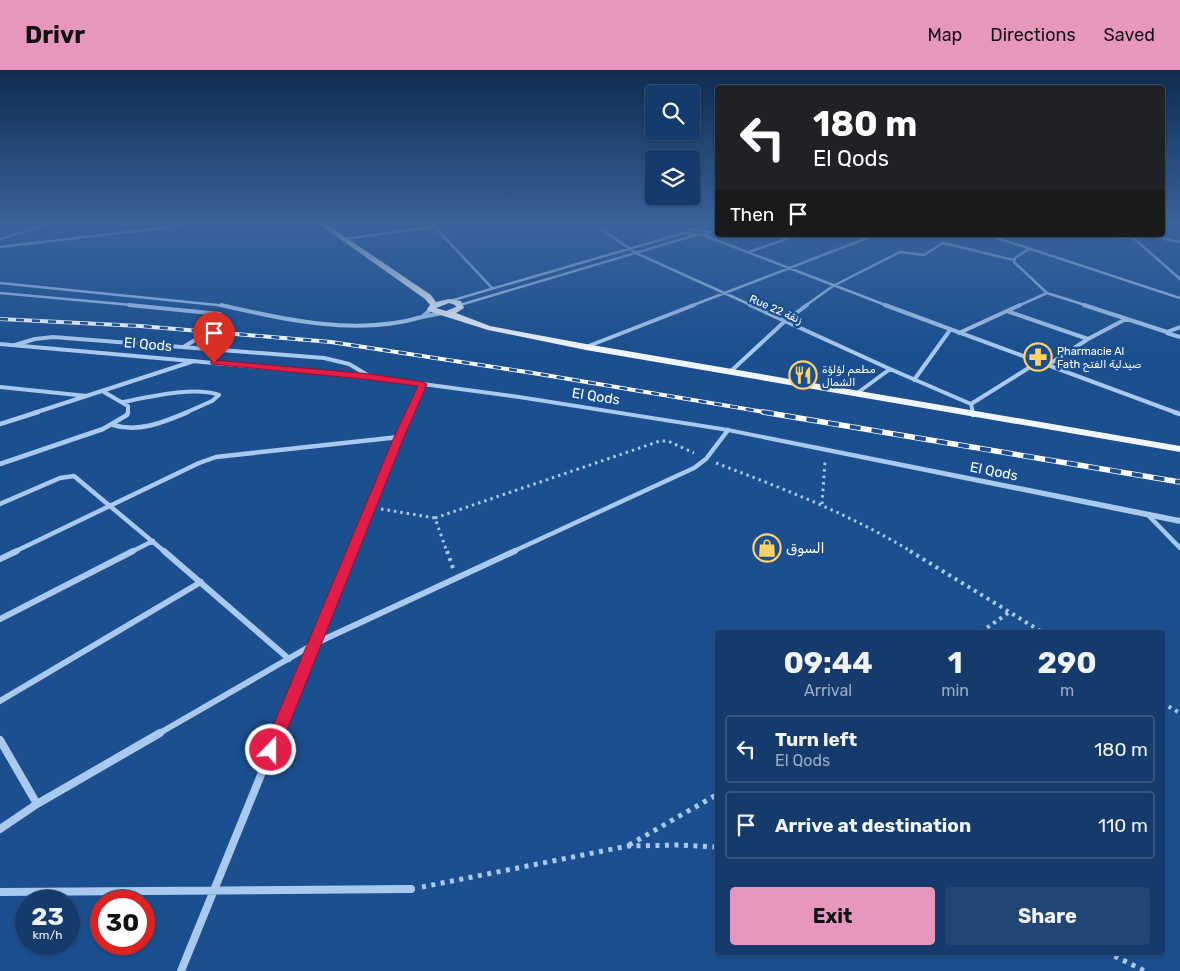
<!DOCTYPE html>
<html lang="en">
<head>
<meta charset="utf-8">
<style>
	body { margin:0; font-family:Rubik,"Noto Naskh Arabic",sans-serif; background:#214673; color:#f1f3f6; height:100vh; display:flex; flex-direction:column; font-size:19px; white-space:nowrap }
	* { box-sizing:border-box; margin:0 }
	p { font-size:16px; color:#9dadc1 }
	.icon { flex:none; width:28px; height:28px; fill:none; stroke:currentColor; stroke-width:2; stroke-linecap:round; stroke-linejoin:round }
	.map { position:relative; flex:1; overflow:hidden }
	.panel { position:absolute; left:715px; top:560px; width:450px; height:325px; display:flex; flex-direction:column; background:#143b6b; border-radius:5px; box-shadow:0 1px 4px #0004,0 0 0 1px #33557e }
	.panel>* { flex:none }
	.guide { position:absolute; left:715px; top:15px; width:450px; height:152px; border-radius:5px; box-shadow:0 1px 4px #0004,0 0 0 1px #33557e; background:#202124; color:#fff; overflow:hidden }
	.buttons { position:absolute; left:645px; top:15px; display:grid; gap:10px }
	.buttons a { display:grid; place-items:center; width:55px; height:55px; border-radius:5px; background:#143b6b; box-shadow:0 1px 4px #0004,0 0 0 1px #33557e; font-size:25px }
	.speed { position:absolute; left:15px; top:820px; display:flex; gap:10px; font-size:25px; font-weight:700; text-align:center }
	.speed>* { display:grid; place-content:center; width:65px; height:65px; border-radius:50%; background:#143b6b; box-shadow:0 1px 4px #0004,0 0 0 1px #33557e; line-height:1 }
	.speed small { font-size:12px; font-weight:400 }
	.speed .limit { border:8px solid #d22; background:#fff; color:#111 }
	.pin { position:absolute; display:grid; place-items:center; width:42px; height:42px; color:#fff; margin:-51px -21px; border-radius:50% 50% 50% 0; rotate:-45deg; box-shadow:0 0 5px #0007 }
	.pin .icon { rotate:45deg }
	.me { position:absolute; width:55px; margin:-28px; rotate:22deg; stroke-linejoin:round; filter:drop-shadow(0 0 4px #0008) }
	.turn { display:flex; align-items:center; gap:18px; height:105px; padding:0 15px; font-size:22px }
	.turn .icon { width:65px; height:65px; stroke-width:2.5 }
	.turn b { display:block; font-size:35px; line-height:42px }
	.then { display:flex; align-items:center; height:48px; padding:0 15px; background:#0003; gap:10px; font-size:19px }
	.eta { display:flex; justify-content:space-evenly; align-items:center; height:85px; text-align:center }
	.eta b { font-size:30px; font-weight:700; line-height:35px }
	.action { display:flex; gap:10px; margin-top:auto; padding:10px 15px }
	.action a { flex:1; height:58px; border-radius:5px; background:#e797bd; color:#111; font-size:20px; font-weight:700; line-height:58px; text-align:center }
	.action a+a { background:#214673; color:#f1f3f6 }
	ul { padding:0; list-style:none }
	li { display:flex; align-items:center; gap:15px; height:68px; margin:0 10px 8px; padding:0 5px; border:2px solid #33557e; border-radius:5px }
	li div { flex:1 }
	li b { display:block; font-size:19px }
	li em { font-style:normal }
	header { display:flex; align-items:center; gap:30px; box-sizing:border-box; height:70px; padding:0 25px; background:#e797bd; color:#111 }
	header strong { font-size:24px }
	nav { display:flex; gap:28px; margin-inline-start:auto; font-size:18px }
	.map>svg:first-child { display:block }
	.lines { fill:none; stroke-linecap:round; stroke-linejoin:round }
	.minor-tunnel { stroke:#3d69a0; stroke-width:4; stroke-dasharray:4 2; stroke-linecap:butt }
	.path-far2 { stroke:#a9c9ee; stroke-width:3; stroke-dasharray:2.5 4; stroke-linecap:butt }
	.path-far1 { stroke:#a9c9ee; stroke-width:4; stroke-dasharray:3 4.5; stroke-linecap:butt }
	.path { stroke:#a9c9ee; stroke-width:5; stroke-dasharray:4 5.5; stroke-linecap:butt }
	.minor-far4 { stroke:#a9c9ee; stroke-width:2.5 }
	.minor-far3 { stroke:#a9c9ee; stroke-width:4 }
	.minor-far2 { stroke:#a9c9ee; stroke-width:4.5 }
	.minor-far1 { stroke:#a9c9ee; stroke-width:6 }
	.minor { stroke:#a9c9ee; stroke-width:8 }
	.tertiary { fill:#a9c9ee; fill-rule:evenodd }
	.primary { fill:#f0f6ff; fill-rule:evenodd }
	.rail-far1-casing { stroke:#fff; stroke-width:4 }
	.rail-casing { stroke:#fff; stroke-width:5.5 }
	.rail-far1 { stroke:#1b4f8f; stroke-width:2.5; stroke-dasharray:8; stroke-linecap:butt }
	.rail { stroke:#1b4f8f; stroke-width:4; stroke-dasharray:11; stroke-linecap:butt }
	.route { fill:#e11d48; stroke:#92132f }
	.labels { text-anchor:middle; stroke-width:5; stroke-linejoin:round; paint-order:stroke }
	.far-street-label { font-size:11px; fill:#fff; stroke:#1b4f8f }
	.far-poi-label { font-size:11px; fill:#fff; stroke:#1b4f8f; text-anchor:start }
	.street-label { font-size:14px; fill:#fff; stroke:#1b4f8f }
	.poi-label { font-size:14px; fill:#fff; stroke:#1b4f8f; text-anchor:start }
</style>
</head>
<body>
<header>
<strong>Drivr</strong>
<nav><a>Map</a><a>Directions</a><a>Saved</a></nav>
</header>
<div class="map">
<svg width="1180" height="901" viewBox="0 0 1180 901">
	<rect width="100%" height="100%" fill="#1b4f8f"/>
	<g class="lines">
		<path class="minor-tunnel" d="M195 270 219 252"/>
		<path class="path-far2" d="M716 393C784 419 850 444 912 482
			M822 434 825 391
			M381 439 435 448 447 482
			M435 448 660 371H668L694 383"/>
		<path class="path-far1" d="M447 481 453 498
			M910 481 1042 562
			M981 562 1008 543
			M1162 633 1180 643"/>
		<path class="path" d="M629 775 718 724
			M422 817 628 776 680 775 718 777
			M1106 882 1145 901"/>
		<path class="minor-far4" d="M390 154 395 162
			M594 154 636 183 753 236
			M433 155 492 218
			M700 158 714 154
			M691 159 707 161 708 163 700 165 687 163Z
			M708 162 718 159
			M703 165 888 236
			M988 165 1180 228
			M1082 165 1134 168
			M1130 165 1180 209
			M1146 165 1180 172
			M0 169 49 154
			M345 169 453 154
			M0 177 196 154
			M1029 179 1015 188 1014 192 1047 223 1088 236
			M749 182 798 165
			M0 213 227 236
			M0 223 143 236
			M450 231 687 162
			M460 235 696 165
			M691 236 875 165
			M805 236 833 216 900 182 924 185 943 173 1014 190
			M1018 236 1047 223"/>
		<path class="minor-far3" d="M129 235 220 244 219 252
			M221 235C285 250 358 266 422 247
			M750 235 890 299 856 324
			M885 235 1177 343
			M1084 235 1167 262 1180 257
			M431 239 422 247 442 243
			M1007 241 1088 269
			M959 263 1020 235
			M1167 263 1180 267
			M15 275 35 269 53 267 324 288 349 294 371 307
			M185 276 195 270
			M586 277 694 235
			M1048 295 1088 269 1126 249
			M890 299 971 334
			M730 302 784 252 807 235
			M914 310 950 260
			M0 317 87 326
			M104 322 128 336V343
			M123 332C149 327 194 316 219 325L212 331 185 343
			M34 343 194 291
			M410 343 423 314
			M973 343 971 334 1038 292"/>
		<path class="minor-far2" d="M972 342 973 345
			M1174 342 1180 344
			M0 354 38 342
			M113 355C139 363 164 352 188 342
			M0 394 103 359 127 345 128 342
			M0 434 60 408 74 406 165 482
			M1148 445 1180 478
			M14 482 199 393 216 387 399 367
			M131 482 153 471
			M352 482 410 342
			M512 482 694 398 706 389 728 360"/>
		<path class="minor-far1" d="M164 481 289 589
			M0 489 17 481
			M0 549 133 481
			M0 631 201 512
			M158 664 314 574 515 481
			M278 664 352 481"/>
		<path class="minor" d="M0 670 37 734
			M0 759 37 734 160 663
			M0 822 411 819
			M181 901 278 663"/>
		<path class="tertiary" d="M0 272 371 305 519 325 728 358 1180 448V454L728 362 519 329 371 309 0 276Z"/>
		<path class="primary" d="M319 154H326L431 225 436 232 449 229 461 231 464 238 456 243 490 256 586 274 1180 376V382L586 280 488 260 428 241 427 239 430 235 425 229ZM449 233 455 235 456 237 446 241 436 238Z"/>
		<g class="rail-far1-casing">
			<path id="rail-far1" d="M0 249 140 256 331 272 533 303 770 343"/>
		</g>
		<g class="rail-casing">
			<path id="rail" d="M763 342 1180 412"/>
		</g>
		<use href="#rail-far1" class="rail-far1"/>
		<use href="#rail" class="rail"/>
	</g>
	<linearGradient id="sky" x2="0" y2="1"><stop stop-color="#0f2b4f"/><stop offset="0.55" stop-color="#39639b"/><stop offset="1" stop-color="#39639b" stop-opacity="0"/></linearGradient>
	<rect width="1180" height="280" fill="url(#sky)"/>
	<path class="route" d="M214 290 371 304 423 312 427 314 404 367 279 680 276 685 271 687 265 685 263 680 394 367 418 316 371 310 211 294V291Z"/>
	<defs>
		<g id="pharmacy-ring" transform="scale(1.4375)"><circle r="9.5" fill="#1b4f8f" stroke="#ffd166" stroke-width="1.5"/><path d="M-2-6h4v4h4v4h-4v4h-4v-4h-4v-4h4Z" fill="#ffd166"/></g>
		<g id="restaurant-ring" transform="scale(1.4375)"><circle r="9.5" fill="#1b4f8f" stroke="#ffd166" stroke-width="1.5"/><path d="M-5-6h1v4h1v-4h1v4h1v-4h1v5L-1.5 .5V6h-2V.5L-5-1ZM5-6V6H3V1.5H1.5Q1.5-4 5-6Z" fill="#ffd166"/></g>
		<g id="shop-ring" transform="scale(1.4375)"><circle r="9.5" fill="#1b4f8f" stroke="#ffd166" stroke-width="1.5"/><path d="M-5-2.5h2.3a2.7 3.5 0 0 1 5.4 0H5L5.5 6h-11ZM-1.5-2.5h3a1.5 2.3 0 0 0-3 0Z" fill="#ffd166"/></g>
	</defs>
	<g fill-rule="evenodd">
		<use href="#pharmacy-ring" x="1038" y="287"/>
		<use href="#restaurant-ring" x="803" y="305"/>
		<use href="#shop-ring" x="767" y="478"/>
	</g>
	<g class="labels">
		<g class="far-street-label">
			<text transform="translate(776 239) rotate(24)" y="4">Rue 22 زنقة</text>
		</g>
		<g class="far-poi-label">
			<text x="1057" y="285">Pharmacie Al<tspan x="1057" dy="13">Fath صيدلية الفتح</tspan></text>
			<text x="822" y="303">مطعم لؤلؤة<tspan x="822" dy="13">الشمال</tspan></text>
		</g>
		<g class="street-label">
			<text transform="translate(148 274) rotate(5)" y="5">El Qods</text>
			<text transform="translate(596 326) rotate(9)" y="5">El Qods</text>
			<text transform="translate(994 401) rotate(11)" y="5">El Qods</text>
		</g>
		<g class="poi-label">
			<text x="786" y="483">السوق</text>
		</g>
	</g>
</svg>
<div class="buttons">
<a><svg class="icon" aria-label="search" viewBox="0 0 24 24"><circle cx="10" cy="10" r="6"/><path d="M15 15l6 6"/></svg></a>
<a><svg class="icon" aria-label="layers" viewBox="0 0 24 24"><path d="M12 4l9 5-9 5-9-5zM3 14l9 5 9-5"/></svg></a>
</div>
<div class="speed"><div>23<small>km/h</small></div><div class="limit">30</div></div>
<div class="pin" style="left:214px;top:293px;background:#d93025"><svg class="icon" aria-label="arrive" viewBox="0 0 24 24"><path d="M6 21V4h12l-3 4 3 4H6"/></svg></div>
<svg class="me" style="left:271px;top:680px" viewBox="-20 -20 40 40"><circle r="17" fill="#e11d48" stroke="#fff" stroke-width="3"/><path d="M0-11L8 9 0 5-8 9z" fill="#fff"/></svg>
<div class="guide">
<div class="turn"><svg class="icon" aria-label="left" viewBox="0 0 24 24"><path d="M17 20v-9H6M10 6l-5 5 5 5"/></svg><div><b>180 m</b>El Qods</div></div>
<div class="then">Then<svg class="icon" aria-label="arrive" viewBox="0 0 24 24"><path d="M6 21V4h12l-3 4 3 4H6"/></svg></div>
</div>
<section class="panel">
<div class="eta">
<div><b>09:44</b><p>Arrival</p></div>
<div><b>1</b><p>min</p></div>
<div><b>290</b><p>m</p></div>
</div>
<ul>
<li><svg class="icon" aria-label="left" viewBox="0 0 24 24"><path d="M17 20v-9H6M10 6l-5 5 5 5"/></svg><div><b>Turn left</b><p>El Qods</p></div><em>180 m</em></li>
<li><svg class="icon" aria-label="arrive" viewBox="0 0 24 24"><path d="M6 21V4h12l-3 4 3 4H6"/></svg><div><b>Arrive at destination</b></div><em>110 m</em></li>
</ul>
<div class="action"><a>Exit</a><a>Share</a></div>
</section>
</div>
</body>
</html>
